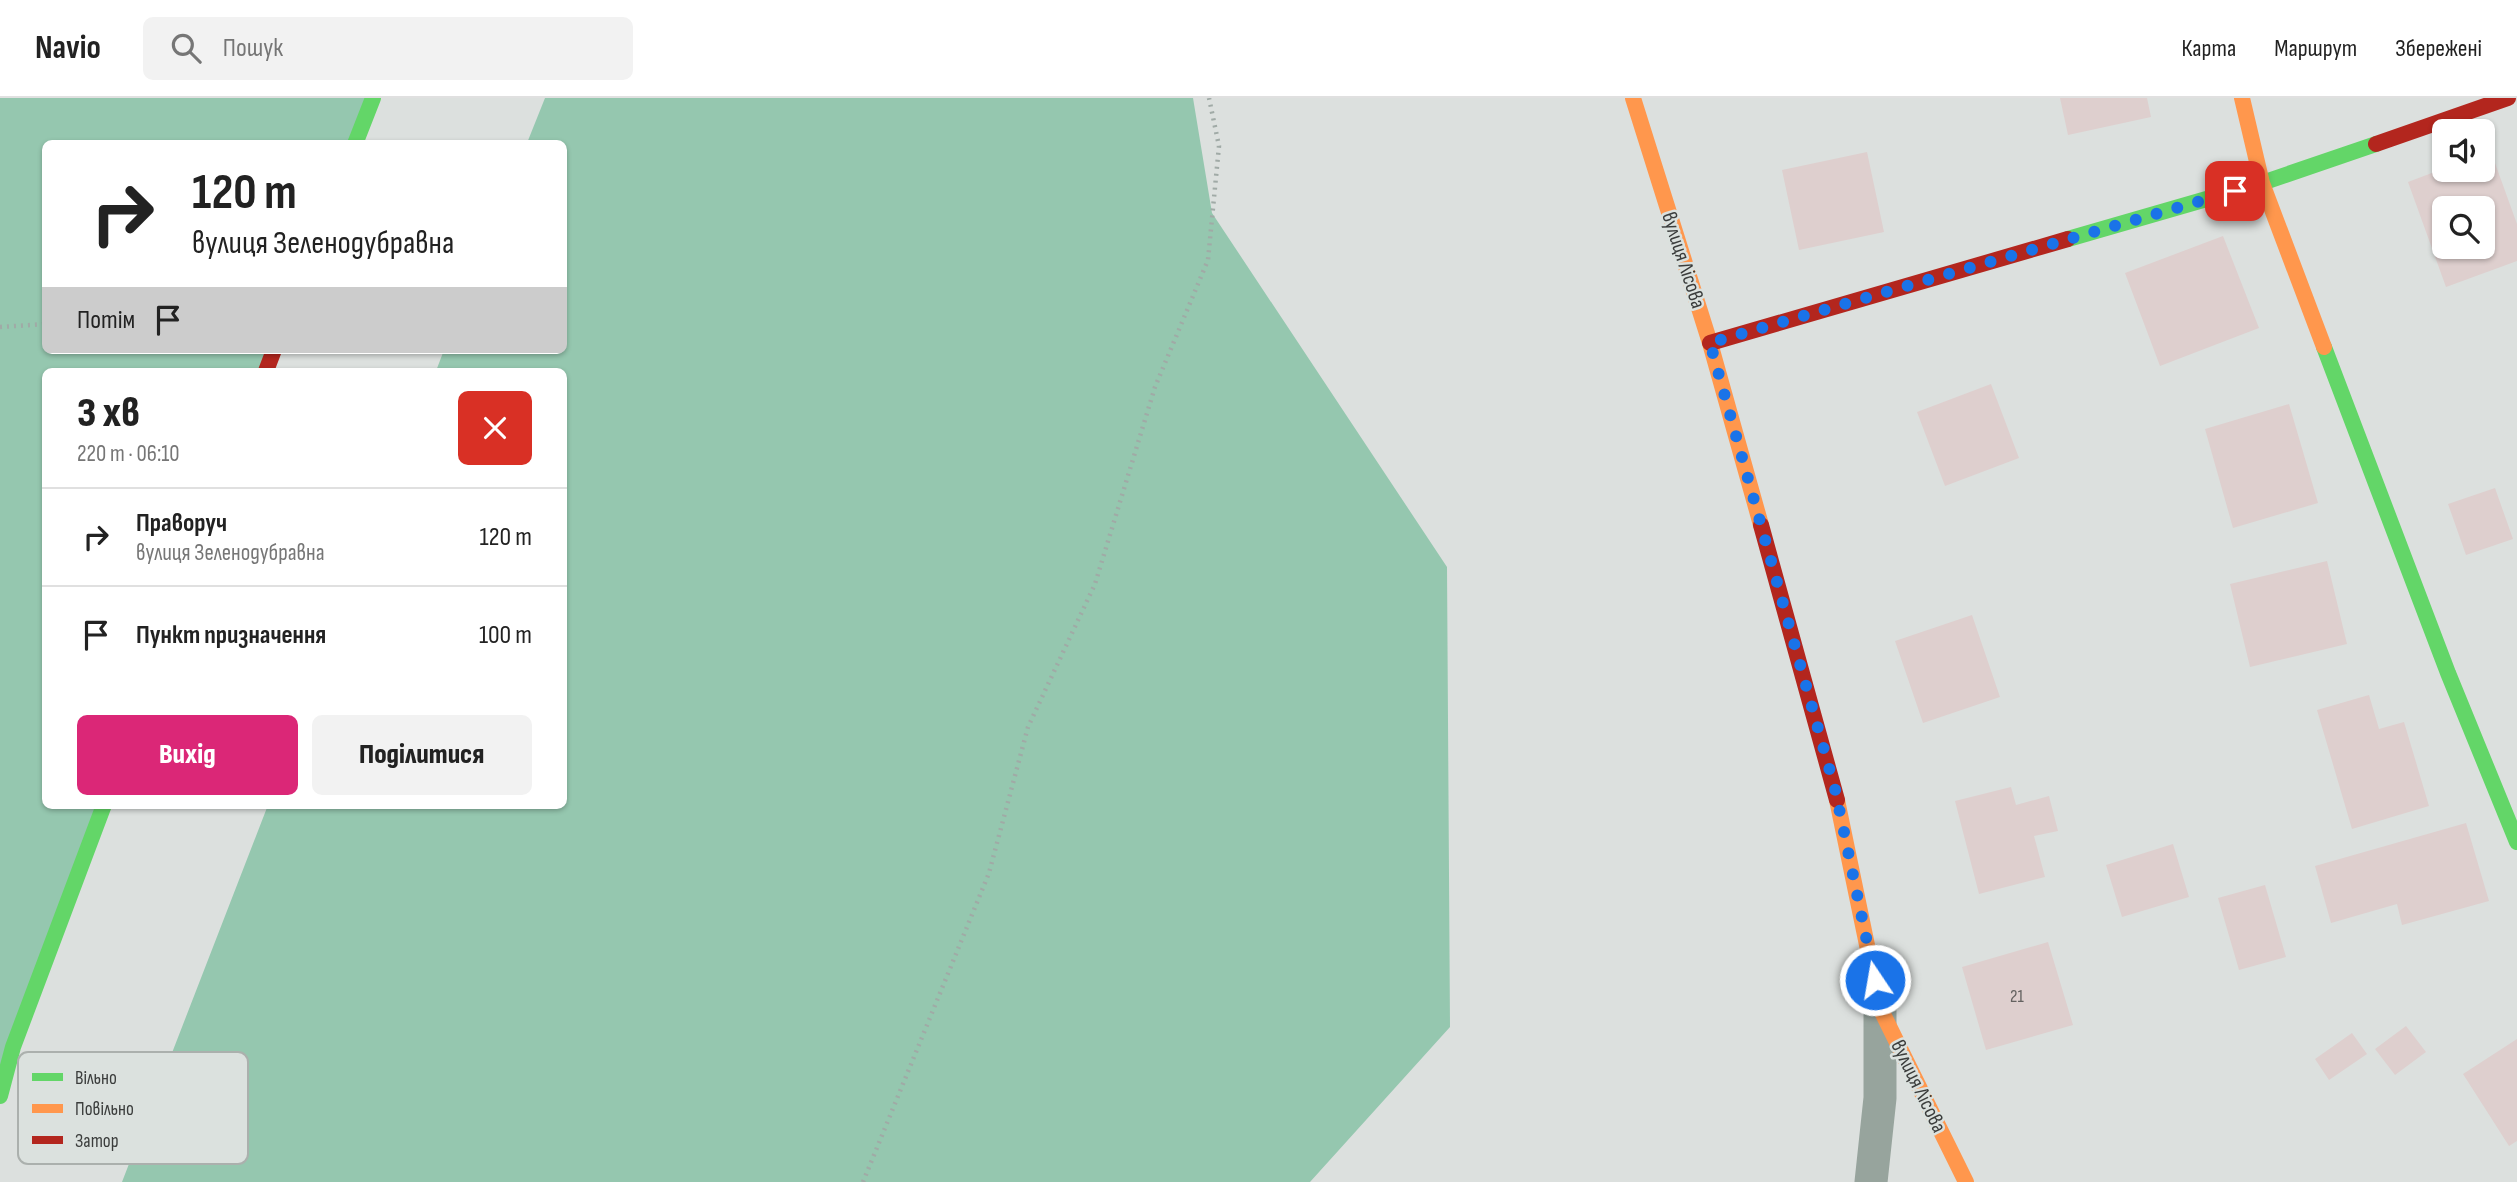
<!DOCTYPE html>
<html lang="uk">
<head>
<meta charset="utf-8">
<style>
	body { margin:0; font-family:"Sofia Sans Condensed",sans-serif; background:#f2f2f2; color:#222; height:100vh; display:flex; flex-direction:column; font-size:26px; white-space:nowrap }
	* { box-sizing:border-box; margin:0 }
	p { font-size:23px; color:#767676 }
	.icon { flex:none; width:38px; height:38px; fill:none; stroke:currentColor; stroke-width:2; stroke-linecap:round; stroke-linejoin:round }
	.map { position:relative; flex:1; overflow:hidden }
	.sheet { position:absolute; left:42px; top:270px; width:525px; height:441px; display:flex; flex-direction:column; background:#fff; border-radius:10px; box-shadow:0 2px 5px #0004 }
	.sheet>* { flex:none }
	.top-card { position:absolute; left:42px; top:42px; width:525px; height:214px; border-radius:10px; box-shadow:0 2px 5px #0004; background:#fff; color:#222; overflow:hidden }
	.controls { position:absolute; left:2432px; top:21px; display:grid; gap:14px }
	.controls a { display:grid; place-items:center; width:63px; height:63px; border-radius:10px; background:#fff; box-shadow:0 2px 5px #0004; font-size:35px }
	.pin { position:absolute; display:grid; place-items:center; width:60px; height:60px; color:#fff; margin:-30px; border-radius:14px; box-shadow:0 4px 10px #0006 }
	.me { position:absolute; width:77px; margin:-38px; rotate:348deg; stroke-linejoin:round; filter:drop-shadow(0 0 5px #0008) }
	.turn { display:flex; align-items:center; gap:24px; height:147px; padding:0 35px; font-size:32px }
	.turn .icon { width:91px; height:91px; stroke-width:2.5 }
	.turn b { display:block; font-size:49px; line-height:60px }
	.then { display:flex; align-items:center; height:66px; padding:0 35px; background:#0003; gap:14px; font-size:26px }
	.round { display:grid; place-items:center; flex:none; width:74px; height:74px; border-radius:10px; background:#f2f2f2 }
	.headline { display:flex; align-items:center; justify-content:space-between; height:119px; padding:0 35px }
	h1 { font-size:42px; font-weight:800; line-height:52px }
	.action { display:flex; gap:14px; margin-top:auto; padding:14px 35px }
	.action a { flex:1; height:80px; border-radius:10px; background:#db2777; color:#fff; font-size:28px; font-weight:800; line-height:80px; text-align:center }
	.action a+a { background:#f2f2f2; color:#222 }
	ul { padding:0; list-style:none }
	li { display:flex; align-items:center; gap:21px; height:98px; padding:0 35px; border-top:2px solid #e0e0e0 }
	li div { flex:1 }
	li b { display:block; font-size:26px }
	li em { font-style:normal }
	header { display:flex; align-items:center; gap:42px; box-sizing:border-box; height:98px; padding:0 35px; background:#fff; border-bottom:2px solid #e0e0e0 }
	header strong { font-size:33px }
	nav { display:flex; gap:38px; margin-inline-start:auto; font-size:24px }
	.search { width:490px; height:63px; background:#f2f2f2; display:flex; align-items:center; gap:18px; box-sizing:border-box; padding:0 24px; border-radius:10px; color:#767676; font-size:26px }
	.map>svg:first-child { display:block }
	.forest { fill:#95c7af }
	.building { fill:#decfce; fill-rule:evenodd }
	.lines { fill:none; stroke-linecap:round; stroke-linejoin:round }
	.path { stroke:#a0aaa6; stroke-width:4.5; stroke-dasharray:2 5; stroke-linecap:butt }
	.street { stroke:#97a49d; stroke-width:33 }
	.fast { stroke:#63d668; stroke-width:16 }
	.slow { stroke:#ff974d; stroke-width:16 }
	.jam { stroke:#b3261e; stroke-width:16 }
	.route { stroke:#1a73e8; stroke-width:12; stroke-dasharray:0 21.6 }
	.labels { text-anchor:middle; stroke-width:5; stroke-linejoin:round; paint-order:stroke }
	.number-label { font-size:18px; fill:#646260 }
	.street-label { font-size:21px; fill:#3b3d3c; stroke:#dbe1de }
	.key { fill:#dbe1de; stroke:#abb0ad; stroke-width:2 }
	.key-label { font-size:19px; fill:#3b3d3c }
</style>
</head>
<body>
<header>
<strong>Navio</strong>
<div class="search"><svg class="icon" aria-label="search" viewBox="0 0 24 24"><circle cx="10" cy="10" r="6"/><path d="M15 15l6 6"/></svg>Пошук</div>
<nav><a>Карта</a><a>Маршрут</a><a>Збережені</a></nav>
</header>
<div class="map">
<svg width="2517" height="1084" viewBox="0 0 2517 1084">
	<rect width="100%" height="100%" fill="#dce0de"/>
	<path class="forest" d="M0 0H373L355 45 46 46V252H274L266 273H46V707H104L0 998Z
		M545 0H1193L1212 115 1447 469 1450 929 1310 1084H122L268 707H564V273H436L444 252H564V46L527 45Z"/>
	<path class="building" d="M2060 0H2147L2151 19 2068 37Z
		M1867 54 1884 134 1799 152 1782 72Z
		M2491 54 2517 126V163L2446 189 2408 84 2445 70 2483 72V56ZM2445 110H2483V149H2445Z
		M2223 138 2259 230 2160 268 2125 175Z
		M1991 286 2019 360 1945 388 1917 314Z
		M2289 306 2318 405 2233 430 2205 331Z
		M2495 390 2513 441 2466 457 2448 406Z
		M2327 463 2347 546 2250 569 2230 486Z
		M1972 517 2000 599 1923 625 1895 543Z
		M2369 597 2379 631 2404 624 2429 708 2352 731 2317 612Z
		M2011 689 2016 707 2049 698 2058 733 2034 738 2045 779 1979 796 1955 703Z
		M2466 725 2489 803 2402 827 2397 806 2331 825 2315 768Z
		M2173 746 2189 799 2122 819 2106 767Z
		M2265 787 2286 859 2239 872 2218 800Z
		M2048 844 2073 927 1986 952 1962 869Z
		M2406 928 2426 954 2395 977 2375 951Z
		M2352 935 2367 956 2329 982 2315 961Z
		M2517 941V1043L2509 1048 2463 976Z"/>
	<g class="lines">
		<path class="path" d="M0 229 46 226
			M863 1084 989 775 1028 629 1095 486 1155 289 1208 162 1219 48 1209 0"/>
		<path class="street" d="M1871 1084 1880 1000V910"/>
		<path class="fast" d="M355 46 373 0
			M2068 141 2262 85 2376 46
			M2324 249 2448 575 2517 744
			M0 998 13 949 104 707"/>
		<path class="slow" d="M1633 0 1710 245 1761 427
			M2242 0 2262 85 2324 249
			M1837 702 1880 910 1966 1084"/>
		<path class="jam" d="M2376 46 2508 0
			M1710 245 2068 141
			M266 273 274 252
			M1761 427 1837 702"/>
	</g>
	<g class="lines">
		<path class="route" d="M1875 882 1835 691 1710 245 2235 93"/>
	</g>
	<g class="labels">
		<g class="number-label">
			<text x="2017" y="904">21</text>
		</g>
		<g class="street-label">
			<text transform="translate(1684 162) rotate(72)" y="7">вулиця Лісова</text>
			<text transform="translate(1919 988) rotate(64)" y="7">вулиця Лісова</text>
		</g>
	</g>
	<rect x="18" y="954" width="230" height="112" rx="10" class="key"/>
	<rect x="32" y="975" width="31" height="8" fill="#63d668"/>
	<rect x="32" y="1006" width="31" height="9" fill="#ff974d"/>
	<rect x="32" y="1038" width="31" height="8" fill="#b3261e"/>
	<g class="key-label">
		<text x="75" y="986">Вільно</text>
		<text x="75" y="1017">Повільно</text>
		<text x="75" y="1049">Затор</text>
	</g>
</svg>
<div class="controls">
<a><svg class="icon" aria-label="sound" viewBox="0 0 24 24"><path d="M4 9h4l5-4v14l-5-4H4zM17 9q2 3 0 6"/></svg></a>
<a><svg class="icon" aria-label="search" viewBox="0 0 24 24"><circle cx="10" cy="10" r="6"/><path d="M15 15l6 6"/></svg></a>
</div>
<div class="pin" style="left:2235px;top:93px;background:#d93025"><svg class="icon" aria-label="arrive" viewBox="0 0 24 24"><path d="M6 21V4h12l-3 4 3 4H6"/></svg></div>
<svg class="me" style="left:1875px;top:882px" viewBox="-20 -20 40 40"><circle r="17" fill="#1a73e8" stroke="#fff" stroke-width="3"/><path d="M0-11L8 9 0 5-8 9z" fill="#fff"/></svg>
<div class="top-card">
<div class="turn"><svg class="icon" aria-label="right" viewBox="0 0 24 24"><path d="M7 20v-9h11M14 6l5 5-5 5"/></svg><div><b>120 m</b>вулиця Зеленодубравна</div></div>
<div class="then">Потім<svg class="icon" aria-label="arrive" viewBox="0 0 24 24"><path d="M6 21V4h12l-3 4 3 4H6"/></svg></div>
</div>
<section class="sheet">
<div class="headline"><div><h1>3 хв</h1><p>220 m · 06:10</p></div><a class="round" style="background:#d93025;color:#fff"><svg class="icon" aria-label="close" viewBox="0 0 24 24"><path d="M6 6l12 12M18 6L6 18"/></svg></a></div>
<ul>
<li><svg class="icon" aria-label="right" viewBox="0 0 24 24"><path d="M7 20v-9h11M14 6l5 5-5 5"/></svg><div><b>Праворуч</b><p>вулиця Зеленодубравна</p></div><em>120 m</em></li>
<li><svg class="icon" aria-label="arrive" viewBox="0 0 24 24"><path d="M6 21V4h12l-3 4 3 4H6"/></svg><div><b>Пункт призначення</b></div><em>100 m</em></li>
</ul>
<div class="action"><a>Вихід</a><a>Поділитися</a></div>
</section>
</div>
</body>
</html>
